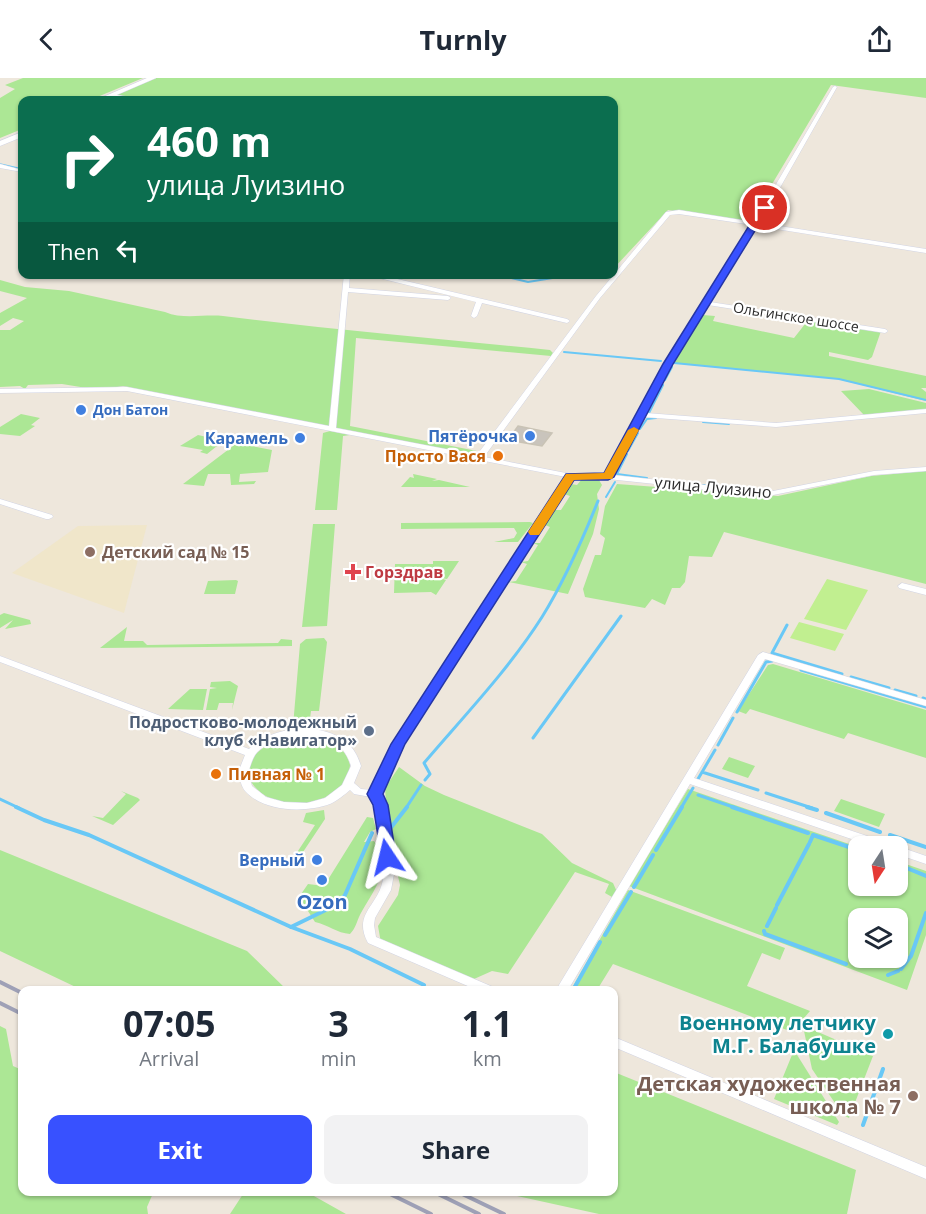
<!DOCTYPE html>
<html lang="en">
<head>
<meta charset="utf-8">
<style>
	body { margin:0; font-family:"Open Sans",sans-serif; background:#f2f2f3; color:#1f2937; height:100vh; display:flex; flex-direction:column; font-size:22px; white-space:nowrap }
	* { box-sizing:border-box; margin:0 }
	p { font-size:20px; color:#747a83 }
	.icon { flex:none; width:33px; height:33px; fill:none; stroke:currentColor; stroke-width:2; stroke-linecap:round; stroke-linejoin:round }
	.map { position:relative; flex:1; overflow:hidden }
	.drawer { position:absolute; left:18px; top:908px; width:600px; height:210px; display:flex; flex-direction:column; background:#fff; border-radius:12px; box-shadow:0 2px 4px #0004 }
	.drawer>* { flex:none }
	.hud { position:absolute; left:18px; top:18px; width:600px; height:183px; border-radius:12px; box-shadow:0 2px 4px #0004; background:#0b6e4f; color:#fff; overflow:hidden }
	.needle { width:39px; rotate:192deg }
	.tools { position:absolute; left:848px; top:758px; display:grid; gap:12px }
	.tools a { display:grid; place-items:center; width:60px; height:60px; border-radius:12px; background:#fff; box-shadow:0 2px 4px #0004; font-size:30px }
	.pin { position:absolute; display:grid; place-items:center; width:51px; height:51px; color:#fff; margin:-26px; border:3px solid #fff; border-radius:50%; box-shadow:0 2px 6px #0007 }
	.me { position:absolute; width:66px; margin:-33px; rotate:350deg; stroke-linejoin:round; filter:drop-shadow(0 0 4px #0008) }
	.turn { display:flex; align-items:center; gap:21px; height:126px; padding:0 30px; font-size:27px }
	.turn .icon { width:78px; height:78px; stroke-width:2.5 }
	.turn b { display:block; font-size:42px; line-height:51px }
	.then { display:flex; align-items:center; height:57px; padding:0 30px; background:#0003; gap:12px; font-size:22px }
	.eta { display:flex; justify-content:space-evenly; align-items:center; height:102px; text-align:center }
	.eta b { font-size:36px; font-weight:700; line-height:42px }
	.action { display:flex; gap:12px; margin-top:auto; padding:12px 30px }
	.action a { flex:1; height:69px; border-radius:12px; background:#3851ff; color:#fff; font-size:24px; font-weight:700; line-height:69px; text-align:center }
	.action a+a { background:#f2f2f3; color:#1f2937 }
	header { display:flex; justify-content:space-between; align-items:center; height:78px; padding:0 30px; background:#fff; font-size:27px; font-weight:700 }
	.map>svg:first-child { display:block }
	.education { fill:#f0e6ca }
	.green { fill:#ace795; fill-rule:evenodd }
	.pitch { fill:#c1ef90 }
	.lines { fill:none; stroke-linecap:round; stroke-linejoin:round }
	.stream-far3 { stroke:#69c8f6; stroke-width:1.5 }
	.stream-far2 { stroke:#69c8f6; stroke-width:2 }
	.stream-far1 { stroke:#69c8f6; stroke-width:3 }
	.stream { stroke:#69c8f6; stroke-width:4 }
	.building { fill:#c9c4bc; stroke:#c9c3b5; stroke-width:1.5 }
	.street-casing { stroke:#d1d4e4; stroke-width:1 }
	.secondary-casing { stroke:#d1d4e4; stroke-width:1 }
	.street { fill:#fff; fill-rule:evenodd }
	.secondary { fill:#fff; fill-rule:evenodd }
	.rail { stroke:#9ea0b6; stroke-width:4 }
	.route { fill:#3851ff; stroke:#2435a6; stroke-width:1.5 }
	.slow { fill:#f59e0b }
	.shop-dot { fill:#3f7fe0; stroke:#fff; stroke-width:2 }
	.food-dot { fill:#e8710a; stroke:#fff; stroke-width:2 }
	.education-dot { fill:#8d6e63; stroke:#fff; stroke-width:2 }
	.health-dot { fill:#e0444e; stroke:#fff; stroke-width:2 }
	.service-dot { fill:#5c6f8a; stroke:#fff; stroke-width:2 }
	.culture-dot { fill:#0f9aa8; stroke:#fff; stroke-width:2 }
	.labels { text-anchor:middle; stroke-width:4.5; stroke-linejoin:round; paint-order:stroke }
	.far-street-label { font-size:14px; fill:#2b2b2b; stroke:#fff }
	.far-shop-label { font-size:14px; font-weight:bold; fill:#366cbe; stroke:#fff; text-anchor:start }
	.shop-label { font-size:16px; font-weight:bold; fill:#366cbe; stroke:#fff; text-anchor:end }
	.food-label { font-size:16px; font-weight:bold; fill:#c56008; stroke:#fff; text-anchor:end }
	.street-label { font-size:16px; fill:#2b2b2b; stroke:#fff }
	.education-label { font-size:16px; font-weight:bold; fill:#785e54; stroke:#fff; text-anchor:start }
	.health-label { font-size:16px; font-weight:bold; fill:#be3a42; stroke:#fff; text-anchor:start }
	.service-label { font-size:16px; font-weight:bold; fill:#4e5e75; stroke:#fff; text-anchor:end }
	.near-shop-label { font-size:20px; font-weight:bold; fill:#366cbe; stroke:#fff }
	.near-culture-label { font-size:20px; font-weight:bold; fill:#0d838f; stroke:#fff; text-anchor:end }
	.near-education-label { font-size:20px; font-weight:bold; fill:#785e54; stroke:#fff; text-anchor:end }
</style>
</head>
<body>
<header><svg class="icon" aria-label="back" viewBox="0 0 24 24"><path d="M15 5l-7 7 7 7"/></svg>Turnly<svg class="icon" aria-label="share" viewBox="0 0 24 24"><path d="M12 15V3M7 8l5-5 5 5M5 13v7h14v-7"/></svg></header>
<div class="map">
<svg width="926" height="1136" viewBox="0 0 926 1136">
	<rect width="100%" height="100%" fill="#eee7dc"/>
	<path class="education" d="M147 447 124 535 12 495 78 448Z"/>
	<path class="green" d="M23 0H143L90 22H22V51L0 60V20L15 11 5 7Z
		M156 0H926V20L831 7 749 145 668 132 614 190V22H137L114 18Z
		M0 202 25 209 69 213 165 234C184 242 203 236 223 238 332 252 441 261 550 272L553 275 551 278 356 260 350 348 477 373 470 376 123 308 99 312 62 306 28 307 25 311 20 308 0 309V252H10L24 243 13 240 0 248V235L27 220 0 213Z
		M703 237 715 238 713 243 794 260 809 241 881 253 872 279 868 282 829 274V278L926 298V310H921L926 314V323L838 301 672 285Z
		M869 311 926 325V332L864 337 841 313Z
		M21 336 40 340 31 347 35 348 20 358 0 356V349Z
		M330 353 350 357 343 358 337 432H315L323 355Z
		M198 357 220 362 222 364 207 376 200 374 203 372 180 368Z
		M237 365 272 372 268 394 240 396 239 404 256 403 254 406 231 407 230 396H208L204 408 183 406Z
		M926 393V506L724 454 712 479 689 478 685 504 680 510H672L665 527 652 521 645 530 585 519 583 511 595 477H601L605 460 600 456 605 428 617 406 778 418 871 398Z
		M413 396 437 401 432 403 439 402 470 409H401L410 399 414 400Z
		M582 401 599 402 602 407 597 416 599 431 593 456 568 516 509 504 516 503 527 486 521 484 528 483 538 467 533 465H540L550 449 545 447 554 432H561L570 418 564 416 571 406 577 407Z
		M530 444 533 445 518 464H494L514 460 517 455 514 450 401 451V445Z
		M313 446H335L327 548 302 549Z
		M433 483H459L447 501 440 500 446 502 436 517 431 514 394 515 395 486H433Z
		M236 502 238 503 235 516H204L208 503Z
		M4 535 30 542 31 546 5 551 13 542 0 550V537Z
		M127 549 124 563H143L147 567 278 565 281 561 292 562V568L100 570Z
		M324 560 327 564 319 633H311L309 649 293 648 300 566 306 561Z
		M773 586 926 632V680L848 655 844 661 750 631 746 636 738 633 768 587Z
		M230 603 238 608 232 632 233 625H219L217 632H206L210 611 217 610 210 609 211 604Z
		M190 611H207L203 632 168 631Z
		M304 658C323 660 345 665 350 687 348 732 264 739 249 699 246 669 280 660 304 658Z
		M729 679 755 688 748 700 722 691Z
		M399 689 425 708 444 717 542 756 572 785 613 805 617 814 612 819 605 815 609 806 575 794 508 896 492 893 474 901 381 865 378 848 398 817 400 807 388 755 385 710Z
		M688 711 858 769V807H897V783L926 793V857L907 912 629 808ZM858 840H897V879H858Z
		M121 713 138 720 140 722 113 747 92 738 103 740 126 716Z
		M841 721 885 736 879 749 834 733Z
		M324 732 325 741 301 777 296 776 315 747 303 744 306 735Z
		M367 739 373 740 376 751 370 754 364 764 374 763C395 791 371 815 359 839 356 846 355 851 350 856 337 855 328 847 315 844L299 819 308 806 324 808Z
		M0 772 247 873 287 912H82L0 873Z
		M628 812 785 870 780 882 762 875 747 908 810 933 792 954 613 886 597 912H571Z
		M0 948 6 951 13 988 22 992V1113H154L147 1129 148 1136H0Z
		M809 950 873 978 849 1040 843 1037 812 991 804 953Z
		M794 972 839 1044 837 1047 774 1021Z
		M614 994 856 1092 847 1136H599L494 1113H614Z
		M245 1113H305L346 1136H230Z"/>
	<path class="pitch" d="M827 501 868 512 846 552 804 541Z
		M799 544 844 556 835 573 790 560Z"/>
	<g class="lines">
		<path class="stream-far3" d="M0 86 22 91"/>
		<path class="stream-far2" d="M495 196 528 204 577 196
			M564 274 661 283
			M674 285 839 301 926 322
			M665 302 672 289
			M649 335 663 307
			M703 344 729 346
			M640 351 647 341 656 340
			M628 373 638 355
			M627 376 617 396 647 400
			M661 402 675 404
			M703 407 711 408
			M606 419 615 404"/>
		<path class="stream-far1" d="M787 547 772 575 842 596
			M801 592 926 629
			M851 599 889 610
			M895 612 916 618
			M923 620 926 621
			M737 634 766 584 772 583
			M533 660 621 538
			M718 667 733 640
			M702 694 758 712
			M698 701 715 672
			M425 702 430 696 424 685C464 638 509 591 542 539 565 502 582 463 598 423
			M766 715 812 730
			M698 717 736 730
			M0 721 19 730
			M406 730 421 707
			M681 730 693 710"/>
		<path class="stream" d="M16 729 44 742 89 757 291 849 350 871 424 907
			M732 729 808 755
			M807 729 817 732
			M826 735 880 754
			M389 752 407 729
			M890 757 926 769
			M810 764 813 757 858 772
			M656 772 682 729
			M897 786 926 798
			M634 809 653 777
			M777 827 809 766
			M767 848 776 830
			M291 849 336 827 345 817 372 755
			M764 853 765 856 846 886
			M605 857 631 814
			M901 891 911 878 926 835
			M888 897 898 893
			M573 912 600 864
			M863 1047 883 991"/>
	</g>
	<path class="building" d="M518 348 552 355 542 368 508 362Z"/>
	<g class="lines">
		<g class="street-casing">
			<path id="street" d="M835 8 837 9 760 145 926 171V175L758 148 710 224 885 251 888 253 885 255 708 227 671 286 646 335 776 345 926 331V335L776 349 643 339 613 397 768 414 874 393 926 389V393L874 397 768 418 608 401 573 400 403 666 380 716 388 746 394 796 391 812 375 840 374 847 376 859 493 909 495 912H477L368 865C352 835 379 828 383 801 386 778 379 741 371 719L354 716 350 712C344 717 337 723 330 726 305 735 264 734 245 713 241 708 240 700 238 695L245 677 0 584V578L249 671C272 648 321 643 346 664 354 670 358 679 361 688L354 705 361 711 372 712 393 666 566 399 127 313 0 315V311L127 309 329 348 344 196H350L349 210 448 218 451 220 448 222 348 214 336 350 477 377 596 218 666 134 679 132 754 144 833 9ZM679 136 753 147 665 286 605 397 571 396 484 379 600 220 670 137ZM304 657C327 659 344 664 351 688L342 707 325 720 307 725 284 724 266 719 252 708 248 695C250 689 252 682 255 677 266 662 287 658 304 657Z
				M112 16 139 21 141 22H134L110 18V16Z
				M0 86 22 92V94L0 90Z
				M363 196H376L567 241 570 243 567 245 482 225 477 238 474 240 471 238 476 224Z
				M0 421 52 437 53 439 49 441H46L0 426Z
				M902 505 926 511V517L899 510 898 508Z
				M763 574 926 622V628L765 581 694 700 888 765 889 768H872L690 706 568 912H556L758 577Z
				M897 768 926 778V786L897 776Z
				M614 959 926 1089V1101L614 969Z"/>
		</g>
		<g class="secondary-casing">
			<path id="secondary" d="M147 0H156L105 22H96Z
				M22 54V59L0 68V63Z"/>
		</g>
		<use href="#street" class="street"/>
		<use href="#secondary" class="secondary"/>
		<path class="rail" d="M0 904 22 915
			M0 925 22 936
			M384 1113 431 1136
			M432 1113 479 1136
			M456 1113 504 1136"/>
	</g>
	<path class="route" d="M765 128 769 130 673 286 614 399 608 402H574L405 666 383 716 388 727 396 779 393 783H382L373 727 367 716 391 666 566 396 604 395 663 286 760 130Z"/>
	<path class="slow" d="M634 349 639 352 612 401 574 402 539 457H530L528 454 566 396 604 395 628 352Z"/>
	<g class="shop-dot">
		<circle cx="81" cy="332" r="6"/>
		<circle cx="530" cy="358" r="6"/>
		<circle cx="300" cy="360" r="6"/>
		<circle cx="317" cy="782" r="6"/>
		<circle cx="322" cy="802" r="6"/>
	</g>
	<g class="food-dot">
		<circle cx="498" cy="378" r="6"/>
		<circle cx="216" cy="696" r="6"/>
	</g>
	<g class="education-dot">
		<circle cx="90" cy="474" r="6"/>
		<circle cx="913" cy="1018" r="6"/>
	</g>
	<path class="health-dot" d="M350 485h6v6h6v6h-6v6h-6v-6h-6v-6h6z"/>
	<circle class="service-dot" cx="369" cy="653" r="6"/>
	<circle class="culture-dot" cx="888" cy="956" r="6"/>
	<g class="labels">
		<g class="far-street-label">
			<text transform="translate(796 239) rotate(9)" y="5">Ольгинское шоссе</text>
		</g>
		<g class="far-shop-label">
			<text x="93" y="337">Дон Батон</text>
		</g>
		<g class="shop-label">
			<text x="518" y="364">Пятёрочка</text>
			<text x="288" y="366">Карамель</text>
			<text x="305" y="788">Верный</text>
		</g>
		<g class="food-label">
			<text x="486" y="384">Просто Вася</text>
			<text x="228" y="702" text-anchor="start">Пивная № 1</text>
		</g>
		<g class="street-label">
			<text transform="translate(713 409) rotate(5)" y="6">улица Луизино</text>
		</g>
		<g class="education-label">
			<text x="102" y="480">Детский сад № 15</text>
		</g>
		<g class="health-label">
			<text x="365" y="500">Горздрав</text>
		</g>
		<g class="service-label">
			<text x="357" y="650">Подростково-молодежный<tspan x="357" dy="18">клуб «Навигатор»</tspan></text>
		</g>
		<g class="near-shop-label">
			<text x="322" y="831">Ozon</text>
		</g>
		<g class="near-culture-label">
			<text x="876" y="952">Военному летчику<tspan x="876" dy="23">М.Г. Балабушке</tspan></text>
		</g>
		<g class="near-education-label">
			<text x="901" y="1013">Детская художественная<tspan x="901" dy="23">школа № 7</tspan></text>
		</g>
	</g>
</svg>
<div class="tools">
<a><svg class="needle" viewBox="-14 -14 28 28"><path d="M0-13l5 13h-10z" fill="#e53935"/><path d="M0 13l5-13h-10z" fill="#747a83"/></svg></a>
<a><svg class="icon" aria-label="layers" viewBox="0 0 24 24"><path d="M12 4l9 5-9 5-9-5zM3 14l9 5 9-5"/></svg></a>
</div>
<div class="pin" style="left:765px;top:130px;background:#d93025"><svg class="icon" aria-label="arrive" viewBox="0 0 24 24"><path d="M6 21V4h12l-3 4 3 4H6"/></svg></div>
<svg class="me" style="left:387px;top:779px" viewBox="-20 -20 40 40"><path d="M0-17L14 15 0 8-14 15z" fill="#3851ff" stroke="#fff" stroke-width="4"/></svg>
<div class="hud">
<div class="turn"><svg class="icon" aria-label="right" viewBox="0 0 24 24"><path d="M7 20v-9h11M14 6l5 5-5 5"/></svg><div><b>460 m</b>улица Луизино</div></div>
<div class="then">Then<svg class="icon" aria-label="left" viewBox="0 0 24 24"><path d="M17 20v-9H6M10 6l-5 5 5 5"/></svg></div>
</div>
<section class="drawer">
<div class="eta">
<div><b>07:05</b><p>Arrival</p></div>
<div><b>3</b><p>min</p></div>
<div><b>1.1</b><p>km</p></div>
</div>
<div class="action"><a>Exit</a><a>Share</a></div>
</section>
</div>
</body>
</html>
